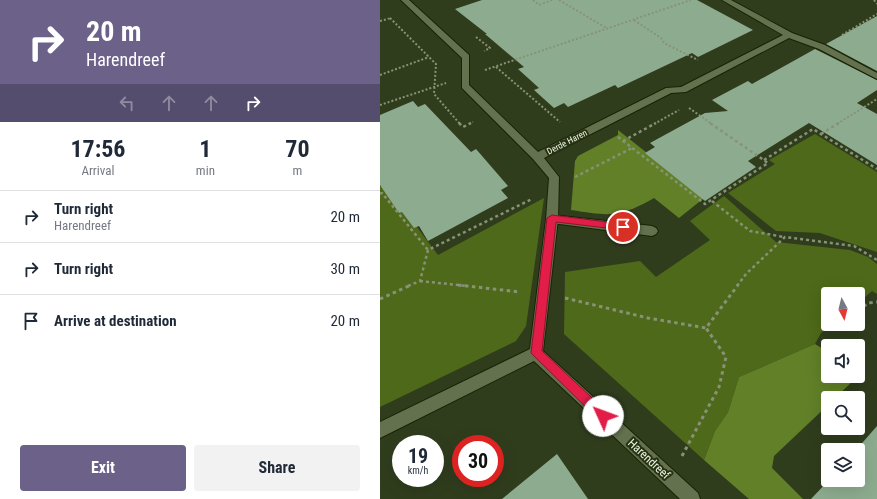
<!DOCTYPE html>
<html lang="en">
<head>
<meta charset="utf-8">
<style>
	body { margin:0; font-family:"Roboto Condensed",sans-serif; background:#f2f2f3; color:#1f2937; height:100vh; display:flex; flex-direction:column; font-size:15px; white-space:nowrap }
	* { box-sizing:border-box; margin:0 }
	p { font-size:13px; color:#747a83 }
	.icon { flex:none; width:22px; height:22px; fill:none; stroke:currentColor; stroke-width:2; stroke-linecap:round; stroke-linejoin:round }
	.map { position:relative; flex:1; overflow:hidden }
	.panel { display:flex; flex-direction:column; background:#fff; width:380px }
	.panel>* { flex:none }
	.banner { background:#6b6189; color:#fff; overflow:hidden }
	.needle { width:26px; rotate:173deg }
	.tools { position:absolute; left:441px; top:287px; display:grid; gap:8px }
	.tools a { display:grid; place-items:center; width:44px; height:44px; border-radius:4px; background:#fff; box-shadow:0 4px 16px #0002; font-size:20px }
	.speed { position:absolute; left:12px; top:435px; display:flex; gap:8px; font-size:20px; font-weight:700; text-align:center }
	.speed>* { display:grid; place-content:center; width:52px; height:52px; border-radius:50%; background:#fff; box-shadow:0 4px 16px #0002; line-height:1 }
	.speed small { font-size:10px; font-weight:400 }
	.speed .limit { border:6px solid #d22; background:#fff; color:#111 }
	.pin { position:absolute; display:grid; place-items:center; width:34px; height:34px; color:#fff; margin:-17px; border:2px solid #fff; border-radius:50%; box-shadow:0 1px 4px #0007 }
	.me { position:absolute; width:44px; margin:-22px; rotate:313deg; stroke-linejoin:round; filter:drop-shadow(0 0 3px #0008) }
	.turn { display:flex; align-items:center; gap:14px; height:84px; padding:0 20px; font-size:18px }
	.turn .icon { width:52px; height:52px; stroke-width:2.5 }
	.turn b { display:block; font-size:28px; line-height:34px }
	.lanes { display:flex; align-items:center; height:38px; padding:0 20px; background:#0003; justify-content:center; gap:20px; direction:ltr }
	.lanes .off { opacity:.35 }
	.eta { display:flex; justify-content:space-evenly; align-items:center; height:68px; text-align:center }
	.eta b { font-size:24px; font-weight:700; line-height:28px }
	.cta { display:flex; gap:8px; margin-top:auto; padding:8px 20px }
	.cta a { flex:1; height:46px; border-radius:4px; background:#6b6189; color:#fff; font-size:16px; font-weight:700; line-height:46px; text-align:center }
	.cta a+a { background:#f2f2f3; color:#1f2937 }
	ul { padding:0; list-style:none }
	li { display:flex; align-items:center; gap:12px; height:52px; padding:0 20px; border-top:1px solid #e0e1e3 }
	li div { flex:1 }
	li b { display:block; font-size:15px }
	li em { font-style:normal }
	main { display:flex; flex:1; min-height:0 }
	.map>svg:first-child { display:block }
	.green { fill:#4e6919 }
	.forest { fill:#618028 }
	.building { fill:#8dac8f }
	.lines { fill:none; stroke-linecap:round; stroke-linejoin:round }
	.service-casing { stroke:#182304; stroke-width:2 }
	.minor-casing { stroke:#182304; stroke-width:2 }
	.path-far2 { stroke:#879277; stroke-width:2; stroke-dasharray:2 2; stroke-linecap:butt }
	.path-far1 { stroke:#879277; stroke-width:2.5; stroke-dasharray:3 3; stroke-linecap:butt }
	.path { stroke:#879277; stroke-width:3; stroke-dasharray:3.5 3.5; stroke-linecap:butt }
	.service { fill:#63714f; fill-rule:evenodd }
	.minor { fill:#63714f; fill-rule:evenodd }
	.route { fill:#e11d48; stroke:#92132f }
	.labels { text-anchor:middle; stroke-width:4; stroke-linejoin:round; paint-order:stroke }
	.far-street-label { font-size:9px; fill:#ecf5e1; stroke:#273213 }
	.near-street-label { font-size:12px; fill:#ecf5e1; stroke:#273213 }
</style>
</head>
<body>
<main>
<section class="panel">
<div class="banner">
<div class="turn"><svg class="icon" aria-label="right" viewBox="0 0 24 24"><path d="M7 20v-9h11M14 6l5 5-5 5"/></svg><div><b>20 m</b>Harendreef</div></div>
<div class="lanes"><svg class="icon off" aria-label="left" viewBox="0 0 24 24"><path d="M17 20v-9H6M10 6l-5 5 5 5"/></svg><svg class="icon off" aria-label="ahead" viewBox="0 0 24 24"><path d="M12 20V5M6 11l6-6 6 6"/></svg><svg class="icon off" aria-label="ahead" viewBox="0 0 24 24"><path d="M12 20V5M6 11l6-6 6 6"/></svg><svg class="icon" aria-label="right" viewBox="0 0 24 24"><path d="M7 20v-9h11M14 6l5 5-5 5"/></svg></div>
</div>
<div class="eta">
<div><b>17:56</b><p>Arrival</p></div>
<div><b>1</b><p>min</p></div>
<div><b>70</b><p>m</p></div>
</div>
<ul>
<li><svg class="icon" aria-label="right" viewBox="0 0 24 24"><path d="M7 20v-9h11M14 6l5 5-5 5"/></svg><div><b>Turn right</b><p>Harendreef</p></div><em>20 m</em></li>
<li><svg class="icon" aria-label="right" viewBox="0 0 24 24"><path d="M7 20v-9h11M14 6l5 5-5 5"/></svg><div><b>Turn right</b></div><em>30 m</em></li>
<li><svg class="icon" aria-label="arrive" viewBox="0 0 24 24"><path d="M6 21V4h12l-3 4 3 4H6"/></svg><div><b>Arrive at destination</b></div><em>20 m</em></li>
</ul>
<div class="cta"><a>Exit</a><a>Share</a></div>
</section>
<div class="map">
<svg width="497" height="499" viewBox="0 0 497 499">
	<rect width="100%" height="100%" fill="#303d1d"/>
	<path class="green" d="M435 134 497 172V252L440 233 396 231 348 193 395 164 389 160Z
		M0 186H6L58 255 164 198 146 326 136 341 0 407Z
		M344 196 396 242 470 250 488 257 497 264V294L492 291 478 303V294H448V324H452L441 333 435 344 359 377 348 412 335 431 324 460 184 334 185 272 260 261 276 277 330 240 310 221Z"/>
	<path class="forest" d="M238 130 324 198 299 218 274 198C239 218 230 216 191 210L195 161 198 156 238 135Z
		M435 344 448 352V376H473L475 379 455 398H448V405L394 456 392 468 423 499H369L324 460 335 431 348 412 359 377Z"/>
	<path class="building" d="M102 0H317L373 30 318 57 312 53 238 88 235 85 188 107 184 103 174 108 154 90 159 88 138 69 144 67 105 34H107L75 9Z
		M497 16V71L446 44Z
		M435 49 497 80V90L477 103 497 114V165L429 123 368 161 376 167 325 201 265 153 275 147 270 143 325 113 348 111 332 100 368 81 372 84Z
		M33 101 38 107 45 104 91 152 96 149 128 186 121 190 128 198 48 241 39 226 34 228 22 212 19 213 0 185V115Z
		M497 426V499H431L449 480H478V450H476Z
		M177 454 208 499H122Z"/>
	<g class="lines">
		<g class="service-casing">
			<path id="service" d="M172 215 272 226 276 228 278 231 276 234 272 236 172 223 168 222 166 219 168 216Z"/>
		</g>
		<g class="minor-casing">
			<path id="minor" d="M21 0H29L89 55V85L158 152 286 88 301 87 403 35 342 0H351L412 33 445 45 497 73V79L439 49 409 38 306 92 291 93 164 158 179 177 178 219 163 351 318 493 320 499H300L154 361 0 438V422L150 349 166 219 169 178 153 159 82 88V58Z"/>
		</g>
		<path class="path-far2" d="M153 0 159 5 172 0
			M179 0 228 29
			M494 0 497 4
			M10 18 56 64 54 94 80 124
			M254 20 281 38 284 43 318 60
			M0 21 11 18
			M462 35 497 14
			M96 37 110 48 104 51
			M116 67 180 122
			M105 70 311 0
			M0 75 49 57
			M0 105 66 83
			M309 108 332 124
			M89 124 93 122
			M274 124 299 110
			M457 124 497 99"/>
		<path class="path-far1" d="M79 123 83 127 91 123
			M441 134 459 123
			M238 137 325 204 388 163 330 123
			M243 141 276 123
			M384 160 433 129 497 169
			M195 177 252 148
			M0 194 2 193 48 250
			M332 201 370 231 404 237
			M40 281 87 286
			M28 286 40 281 48 250 152 199
			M357 286 366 274 405 237 474 246 497 260"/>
		<path class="path" d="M78 285 140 292
			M185 298 268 318 326 328 358 285
			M0 299 31 285
			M478 311 488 303 497 302
			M302 456 339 387 346 357 326 328"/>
		<use href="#service" class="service"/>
		<use href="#minor" class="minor"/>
	</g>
	<path class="route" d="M172 215 243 224 247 227 243 230 176 222 162 351 227 412 229 416 227 420 223 421 219 420 151 353 167 218Z"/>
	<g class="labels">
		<g class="far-street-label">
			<text transform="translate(187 142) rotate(-27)" y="3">Derde Haren</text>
		</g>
		<g class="near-street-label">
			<text transform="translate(269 459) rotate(43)" y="4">Harendreef</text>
		</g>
	</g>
</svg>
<div class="tools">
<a><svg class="needle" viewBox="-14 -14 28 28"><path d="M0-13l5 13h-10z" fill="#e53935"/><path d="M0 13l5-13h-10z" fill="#747a83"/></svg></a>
<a><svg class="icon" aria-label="sound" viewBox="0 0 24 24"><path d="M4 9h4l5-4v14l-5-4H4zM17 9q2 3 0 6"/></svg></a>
<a><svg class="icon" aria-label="search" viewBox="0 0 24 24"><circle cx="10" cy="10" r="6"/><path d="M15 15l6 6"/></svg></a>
<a><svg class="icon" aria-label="layers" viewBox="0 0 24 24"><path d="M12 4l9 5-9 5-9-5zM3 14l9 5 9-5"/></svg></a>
</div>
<div class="speed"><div>19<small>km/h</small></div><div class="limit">30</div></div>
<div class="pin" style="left:243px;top:227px;background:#d93025"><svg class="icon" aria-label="arrive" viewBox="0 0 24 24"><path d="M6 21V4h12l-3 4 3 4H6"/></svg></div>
<svg class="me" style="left:223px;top:416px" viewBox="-20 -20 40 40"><circle r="19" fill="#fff"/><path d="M0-13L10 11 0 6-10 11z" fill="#e11d48"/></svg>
</div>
</main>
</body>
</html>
